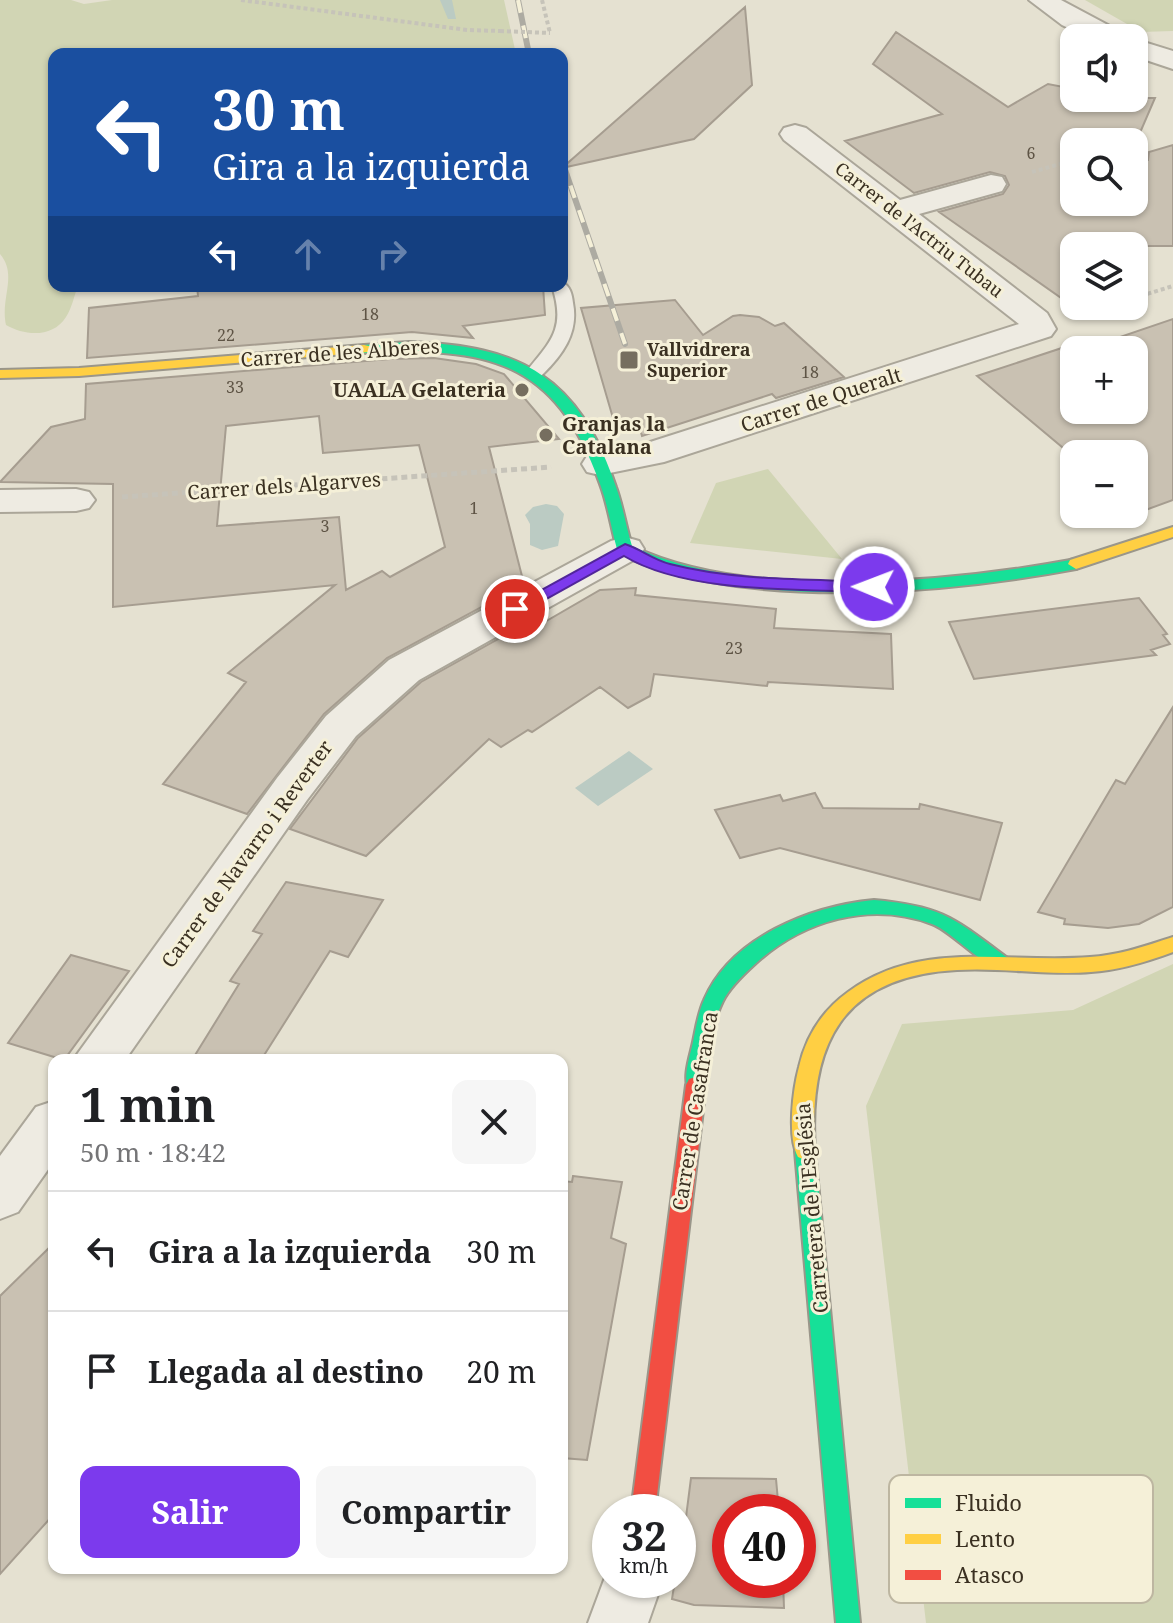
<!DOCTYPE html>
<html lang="es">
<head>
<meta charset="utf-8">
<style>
	body { margin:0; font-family:"Noto Serif",serif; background:#f6f6f6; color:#202124; height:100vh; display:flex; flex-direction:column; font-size:30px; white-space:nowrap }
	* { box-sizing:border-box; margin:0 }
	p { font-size:26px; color:#757577 }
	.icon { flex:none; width:44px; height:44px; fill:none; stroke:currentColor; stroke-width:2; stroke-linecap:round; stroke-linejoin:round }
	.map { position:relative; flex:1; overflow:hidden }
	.details { position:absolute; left:48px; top:1054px; width:520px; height:520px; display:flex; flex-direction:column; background:#fff; border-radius:16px; box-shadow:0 2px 6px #0004 }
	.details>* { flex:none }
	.guide { position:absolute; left:48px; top:48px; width:520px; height:244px; border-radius:16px; box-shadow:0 2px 6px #0004; background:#1a4fa0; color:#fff; overflow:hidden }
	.controls { position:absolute; left:1060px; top:24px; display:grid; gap:16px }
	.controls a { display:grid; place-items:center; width:88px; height:88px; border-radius:16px; background:#fff; box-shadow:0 2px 6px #0004; font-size:40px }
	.speed { position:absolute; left:592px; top:1494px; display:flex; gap:16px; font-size:40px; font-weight:700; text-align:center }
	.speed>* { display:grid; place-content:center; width:104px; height:104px; border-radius:50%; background:#fff; box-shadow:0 2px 6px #0004; line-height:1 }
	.speed small { font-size:20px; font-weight:400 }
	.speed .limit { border:12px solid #d22; background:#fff; color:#111 }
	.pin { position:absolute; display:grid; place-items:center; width:68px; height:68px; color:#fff; margin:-34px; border:4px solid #fff; border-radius:50%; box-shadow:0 2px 8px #0007 }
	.me { position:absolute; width:88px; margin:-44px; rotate:271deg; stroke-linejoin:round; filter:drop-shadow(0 0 6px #0008) }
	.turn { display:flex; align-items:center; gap:28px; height:168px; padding:0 32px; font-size:36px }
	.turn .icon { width:104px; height:104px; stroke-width:2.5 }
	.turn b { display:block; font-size:56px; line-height:68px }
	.lanes { display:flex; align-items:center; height:76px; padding:0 32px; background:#0003; justify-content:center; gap:40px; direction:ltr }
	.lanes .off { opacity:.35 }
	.round { display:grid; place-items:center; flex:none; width:84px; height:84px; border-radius:16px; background:#f6f6f6 }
	.head { display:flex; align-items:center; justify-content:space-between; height:136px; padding:0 32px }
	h1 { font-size:48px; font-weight:700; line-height:60px }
	.button { display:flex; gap:16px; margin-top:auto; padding:16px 32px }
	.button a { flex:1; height:92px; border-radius:16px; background:#7c3aed; color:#fff; font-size:32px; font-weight:700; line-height:92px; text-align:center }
	.button a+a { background:#f6f6f6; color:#202124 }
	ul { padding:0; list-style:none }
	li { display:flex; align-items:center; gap:24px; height:120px; padding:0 32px; border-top:2px solid #e0e0e0 }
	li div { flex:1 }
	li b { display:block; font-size:30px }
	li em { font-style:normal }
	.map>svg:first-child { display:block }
	.green { fill:#d1d5b4 }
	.water { fill:#bbcbc3 }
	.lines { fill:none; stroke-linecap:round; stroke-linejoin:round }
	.stream { fill:#bbcbc3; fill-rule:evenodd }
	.building { fill:#c9c1b2; stroke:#a69d90; stroke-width:2; fill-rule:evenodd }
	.lane-casing { stroke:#aba699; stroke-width:4 }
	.street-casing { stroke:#aba699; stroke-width:4 }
	.fast-casing { stroke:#9a968a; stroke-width:4 }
	.slow-casing { stroke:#9a968a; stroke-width:4 }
	.jam-casing { stroke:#9a968a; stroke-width:4 }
	.path-far1 { stroke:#c6c3b9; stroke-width:4; stroke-dasharray:4 3; stroke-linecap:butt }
	.path { stroke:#c6c3b9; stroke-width:5; stroke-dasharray:6 4; stroke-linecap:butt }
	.lane { fill:#eeebe2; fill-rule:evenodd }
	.street { fill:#eeebe2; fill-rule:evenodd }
	.fast { fill:#16e098; fill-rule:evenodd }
	.slow { fill:#ffcf43; fill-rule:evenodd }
	.jam { fill:#f24e42; fill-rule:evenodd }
	.rail-casing { stroke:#adaba2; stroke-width:6 }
	.rail { stroke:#f5f0d8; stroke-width:4; stroke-dasharray:13; stroke-linecap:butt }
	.path-bridge { stroke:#c6c3b9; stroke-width:4; stroke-dasharray:4 3; stroke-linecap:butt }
	.route { fill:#7c3aed; stroke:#51269a; stroke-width:2 }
	.poi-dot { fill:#766e5f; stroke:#f5f0d8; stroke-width:3 }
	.labels { text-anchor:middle; stroke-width:6; stroke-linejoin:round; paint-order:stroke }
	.number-label { font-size:16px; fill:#5e5445 }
	.far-street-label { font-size:18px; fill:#3a3021; stroke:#f5f0d8 }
	.far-poi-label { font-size:18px; font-weight:bold; fill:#3a3021; stroke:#f5f0d8; text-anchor:start }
	.street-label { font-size:20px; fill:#3a3021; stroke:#f5f0d8 }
	.poi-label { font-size:20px; font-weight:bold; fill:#3a3021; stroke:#f5f0d8; text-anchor:end }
	.key { fill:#f5f0d8; stroke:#bdb6a1; stroke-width:2 }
	.key-label { font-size:22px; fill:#3a3021 }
</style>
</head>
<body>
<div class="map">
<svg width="1173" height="1623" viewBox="0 0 1173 1623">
	<rect width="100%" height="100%" fill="#e5e1d1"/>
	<path class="green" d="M0 0H71L84 4 112 0H504L516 54H54V286H78C74 296 72 308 66 317 53 338 25 336 6 325 0 298 18 275 0 254Z
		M1085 0H1173V31L1141 32Z
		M768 469 842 559 690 543 716 483Z
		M1173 964V1623H926L866 1106 902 1024 1073 1010Z"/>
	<path class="water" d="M546 504 557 506 564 514 558 546 542 550 530 545V524L525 515 533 507Z
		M629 751 653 769 598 806 575 788Z"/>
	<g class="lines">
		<path class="stream" d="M440 0H452L456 19H448Z"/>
	</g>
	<path class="building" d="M745 7 752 85 694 139 562 168Z
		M896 32 1008 107 1048 84 1074 89V98H1155L1136 142H1074V202H1134V160H1148L1149 152 1173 145V246H1074V307L939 212 1003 194 1009 185 1005 176 990 172 914 193 845 141 942 114 873 64Z
		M197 286H543L545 315 463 326 473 338 412 332 87 358 89 308 198 296Z
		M675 300 703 335 733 316 740 315 759 317 775 326 784 323 844 377 776 398 772 394 642 436 640 429 617 432 581 308Z
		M1173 319V500L1140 512 1134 507V454H1074V457L977 376 1074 344V410H1134V350H1082Z
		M434 358 476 364 504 374 559 439 489 447 524 584 387 658 324 714 247 814 163 784 246 682 228 673 335 585 113 607V484L0 482 51 427 85 419 86 384 390 359ZM319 416 323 453 419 445 445 547 390 577 382 571 346 590 339 517 217 526 226 426Z
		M636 588 635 595 776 609 774 628 891 634 893 689 768 682 767 686 654 674 650 696 628 708 600 687 532 732 528 730 501 747 489 739 366 856 290 829 358 738 421 682 534 619 536 627 600 590Z
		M1139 598 1167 634 1163 635 1170 644 1151 650 1156 655 974 679 949 622Z
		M1173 707V907L1139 924 1108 928 1064 924 1065 919 1038 912 1116 780 1125 784Z
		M815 793 823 808 919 809 920 804 1002 823 980 900 780 848 740 858 715 810 780 795 783 801Z
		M286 882 383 900 348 957 330 951 261 1060H192L239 984 230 981 262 934 253 931Z
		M71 955 129 971 64 1060 8 1043Z
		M573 1176 622 1182 611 1238 626 1244 587 1460 562 1458V1181L572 1182Z
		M54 1243V1514L0 1574V1296Z
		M691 1478 776 1479 779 1512H730V1580H783L784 1608 694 1605 672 1599 675 1580H678Z"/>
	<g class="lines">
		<g class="lane-casing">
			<path id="lane" d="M1134 144 1146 152V158L1134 157Z
				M562 282C570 286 572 294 573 303 579 333 562 356 541 376H529L526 372C551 341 566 329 552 286H562Z"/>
		</g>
		<g class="street-casing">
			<path id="street" d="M1029 0H1061L1121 32 1125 38H1089L1062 25Z
				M1134 39 1173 51V69L1134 56Z
				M795 125 806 128 900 200 991 175 1002 177 1006 184 1002 191 919 214 1047 313 1056 329 1051 336 664 462 600 475 587 472 582 464 587 456 644 444 1019 324 784 140 780 134 784 128Z
				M76 489 89 492 95 500 89 508 76 511 0 512V490Z
				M625 537 639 541 644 549 639 557 419 680 356 736 307 800 125 1060H73L277 778 326 716 389 660 611 541Z
				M54 1101V1161L18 1212 0 1219V1156L36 1107Z
				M610 1564V1580H663L648 1623H588Z"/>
		</g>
		<g class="fast-casing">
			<path id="fast" d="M409 342C521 345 579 377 616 487 623 506 626 527 632 546 748 602 952 582 1076 559L1084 564 1076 569C953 592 788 606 667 572 651 567 629 561 617 549 611 528 608 505 600 484 555 358 486 347 364 353L357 349 364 345Z
				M874 900C943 906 955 919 1009 959L1012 964 1009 969C989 975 954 932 932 924 870 901 803 920 755 964 744 974 730 987 723 1001 711 1024 710 1059 706 1085L703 1091 696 1093 689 1091C682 1078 690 1056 693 1042 696 1028 698 1013 704 1000 731 937 811 906 874 900Z
				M805 1142 812 1145 815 1151 860 1623H836L795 1151 798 1145Z"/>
		</g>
		<g class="slow-casing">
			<path id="slow" d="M364 345 369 346V352L79 376 0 378V370L79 368Z
				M1173 527V537L1076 569 1068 564 1070 560Z
				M1173 937V952C1146 962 1120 970 1091 972 1047 976 1002 967 957 970 841 976 808 1045 815 1151L812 1157 805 1160 798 1157C787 1137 793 1089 799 1067 806 1036 823 1010 848 992 921 938 1007 964 1090 957 1120 955 1145 946 1173 937Z"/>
		</g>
		<g class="jam-casing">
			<path id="jam" d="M696 1077 703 1079 706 1085 655 1512H631L686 1085 689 1079Z"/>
		</g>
		<path class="path-far1" d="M241 0 467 30 500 31
			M542 0 550 33
			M1032 172 1074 160
			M1134 298 1173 286
			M1082 316 1111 306"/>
		<path class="path" d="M122 497 551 467"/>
		<use href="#lane" class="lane"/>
		<use href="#street" class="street"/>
		<use href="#fast" class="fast"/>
		<use href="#slow" class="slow"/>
		<use href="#jam" class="jam"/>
		<g class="rail-casing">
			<path id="rail" d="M518 0 529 54
				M562 161 625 344"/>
		</g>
		<use href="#rail" class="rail"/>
		<path class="path-bridge" d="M500 31 550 33"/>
	</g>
	<path class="route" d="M625 544C641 549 653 560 670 564 736 581 807 579 874 582L883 587 874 592C801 589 687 594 624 556L521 613 515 615 507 609Z"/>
	<g class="poi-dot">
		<rect x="619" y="350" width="20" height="20" rx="4"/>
		<circle cx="522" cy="390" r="8"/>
		<circle cx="546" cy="435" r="8"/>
	</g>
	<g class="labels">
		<g class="number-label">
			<text x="1031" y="159">6</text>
			<text x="370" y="320">18</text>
			<text x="226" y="341">22</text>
			<text x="810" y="378">18</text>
			<text x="235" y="393">33</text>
			<text x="474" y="514">1</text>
			<text x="325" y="532">3</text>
			<text x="734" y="654">23</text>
		</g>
		<g class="far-street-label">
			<text transform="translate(919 230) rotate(38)" y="6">Carrer de l'Actriu Tubau</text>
		</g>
		<g class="far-poi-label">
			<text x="647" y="356">Vallvidrera<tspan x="647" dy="21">Superior</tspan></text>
		</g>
		<g class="street-label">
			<text transform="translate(340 353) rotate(-4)" y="7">Carrer de les Alberes</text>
			<text transform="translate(821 400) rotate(-18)" y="7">Carrer de Queralt</text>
			<text transform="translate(284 486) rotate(-4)" y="7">Carrer dels Algarves</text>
			<text transform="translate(247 854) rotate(-54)" y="7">Carrer de Navarro i Reverter</text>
			<text transform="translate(695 1111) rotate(-81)" y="7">Carrer de Casafranca</text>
			<text transform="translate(812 1208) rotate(-95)" y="7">Carretera de l'Església</text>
		</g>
		<g class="poi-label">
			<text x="506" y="397">UAALA Gelateria</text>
			<text x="562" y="431" text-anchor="start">Granjas la<tspan x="562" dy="23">Catalana</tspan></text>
		</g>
	</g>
	<rect x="889" y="1475" width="264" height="128" rx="12" class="key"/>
	<rect x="905" y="1498" width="36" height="10" fill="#16e098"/>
	<rect x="905" y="1534" width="36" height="10" fill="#ffcf43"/>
	<rect x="905" y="1570" width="36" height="10" fill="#f24e42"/>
	<g class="key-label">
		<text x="955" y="1511">Fluido</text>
		<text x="955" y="1547">Lento</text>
		<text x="955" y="1583">Atasco</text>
	</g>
</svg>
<div class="controls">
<a><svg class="icon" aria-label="sound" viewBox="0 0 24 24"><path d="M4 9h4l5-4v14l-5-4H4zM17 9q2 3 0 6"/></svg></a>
<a><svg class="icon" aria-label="search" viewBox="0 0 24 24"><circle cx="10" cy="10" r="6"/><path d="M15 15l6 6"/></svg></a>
<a><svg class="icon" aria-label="layers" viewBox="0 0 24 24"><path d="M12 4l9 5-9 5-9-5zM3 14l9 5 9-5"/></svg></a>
<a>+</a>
<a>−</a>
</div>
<div class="speed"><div>32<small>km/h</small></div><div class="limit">40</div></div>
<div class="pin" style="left:515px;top:609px;background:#d93025"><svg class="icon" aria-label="arrive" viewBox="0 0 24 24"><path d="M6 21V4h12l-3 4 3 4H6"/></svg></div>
<svg class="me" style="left:874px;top:587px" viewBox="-20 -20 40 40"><circle r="17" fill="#7c3aed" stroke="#fff" stroke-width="3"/><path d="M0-11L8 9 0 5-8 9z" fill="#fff"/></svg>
<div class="guide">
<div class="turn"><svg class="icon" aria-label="left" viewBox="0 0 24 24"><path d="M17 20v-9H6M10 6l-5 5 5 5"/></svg><div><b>30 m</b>Gira a la izquierda</div></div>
<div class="lanes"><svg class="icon" aria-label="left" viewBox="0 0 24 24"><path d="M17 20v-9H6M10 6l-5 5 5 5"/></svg><svg class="icon off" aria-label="ahead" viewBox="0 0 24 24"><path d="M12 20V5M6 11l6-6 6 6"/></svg><svg class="icon off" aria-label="right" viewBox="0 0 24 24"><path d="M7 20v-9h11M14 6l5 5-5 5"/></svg></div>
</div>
<section class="details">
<div class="head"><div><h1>1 min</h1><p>50 m · 18:42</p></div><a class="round"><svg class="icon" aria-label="close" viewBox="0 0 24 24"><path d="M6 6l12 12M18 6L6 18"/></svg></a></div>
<ul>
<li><svg class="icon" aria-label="left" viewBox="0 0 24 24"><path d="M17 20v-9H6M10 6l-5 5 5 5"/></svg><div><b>Gira a la izquierda</b></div><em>30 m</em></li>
<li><svg class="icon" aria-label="arrive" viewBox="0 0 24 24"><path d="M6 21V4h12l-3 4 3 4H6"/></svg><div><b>Llegada al destino</b></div><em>20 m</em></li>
</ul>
<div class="button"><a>Salir</a><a>Compartir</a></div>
</section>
</div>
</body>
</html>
